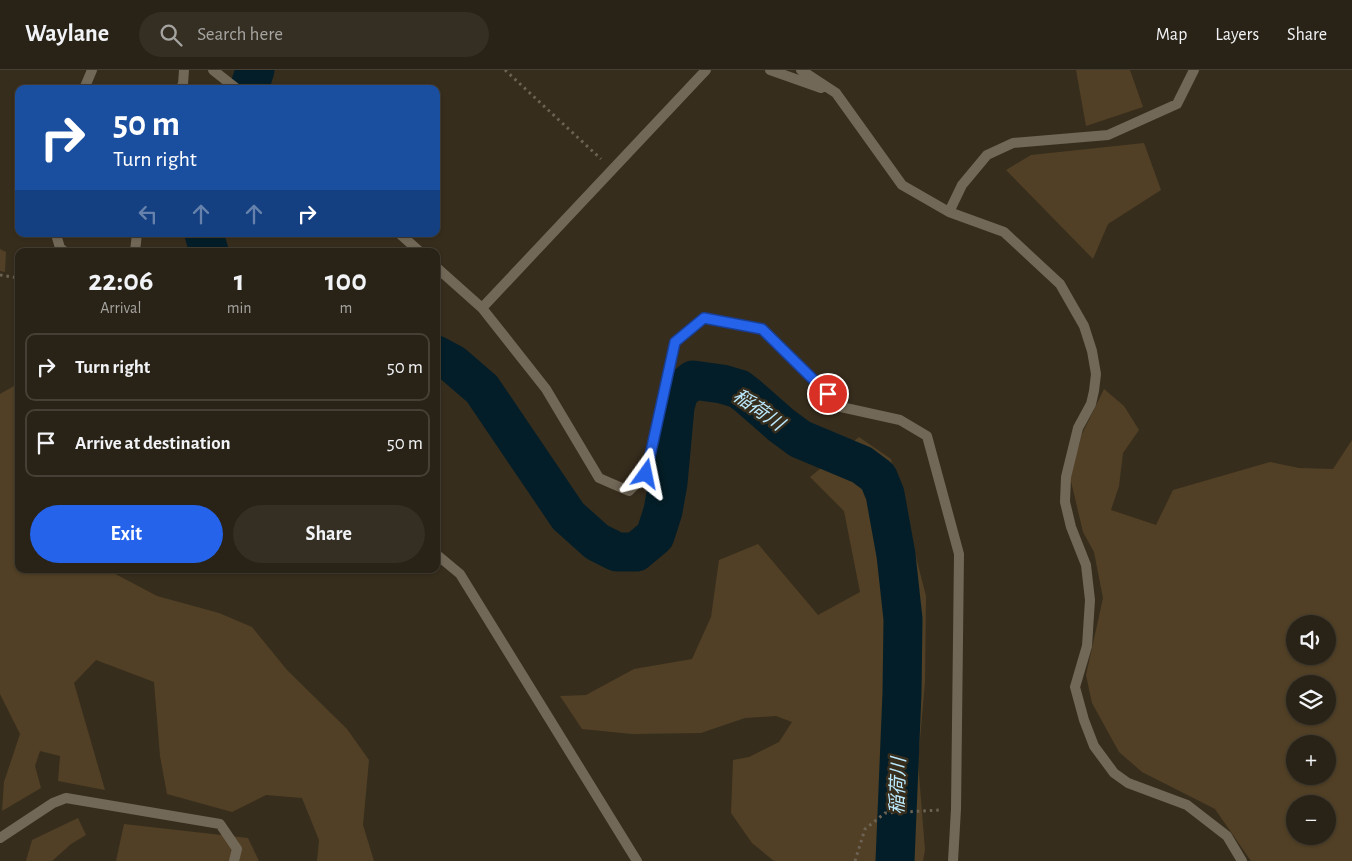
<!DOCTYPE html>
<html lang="en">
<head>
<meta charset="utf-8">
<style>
	body { margin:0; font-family:"Alegreya Sans","Noto Sans JP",sans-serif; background:#352f23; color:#f1f3f6; height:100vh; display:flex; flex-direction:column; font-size:19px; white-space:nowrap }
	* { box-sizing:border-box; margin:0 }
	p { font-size:16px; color:#a5a4a1 }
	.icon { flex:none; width:28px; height:28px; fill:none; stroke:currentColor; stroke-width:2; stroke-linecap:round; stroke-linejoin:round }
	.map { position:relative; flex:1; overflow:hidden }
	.drawer { position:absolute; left:15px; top:178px; width:425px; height:325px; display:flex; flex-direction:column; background:#292216; border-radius:10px; box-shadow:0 1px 4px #0004,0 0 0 1px #453f35 }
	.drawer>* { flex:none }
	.banner { position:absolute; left:15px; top:15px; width:425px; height:152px; border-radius:10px; box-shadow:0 1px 4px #0004,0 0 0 1px #453f35; background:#1a4fa0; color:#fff; overflow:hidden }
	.fabs { position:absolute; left:1286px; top:545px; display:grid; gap:10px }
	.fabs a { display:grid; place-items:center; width:50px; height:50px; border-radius:50%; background:#292216; box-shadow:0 1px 4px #0004,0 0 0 1px #453f35; font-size:25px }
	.pin { position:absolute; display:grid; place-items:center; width:42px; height:42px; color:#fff; margin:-21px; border:2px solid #fff; border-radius:50%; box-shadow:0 1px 5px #0007 }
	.me { position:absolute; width:55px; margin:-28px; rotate:12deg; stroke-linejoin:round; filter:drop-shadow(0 0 4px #0008) }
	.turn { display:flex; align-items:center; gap:18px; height:105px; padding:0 15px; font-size:22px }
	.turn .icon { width:65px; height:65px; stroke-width:2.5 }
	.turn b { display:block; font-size:35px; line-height:42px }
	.lanes { display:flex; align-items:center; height:48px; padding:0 15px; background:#0003; justify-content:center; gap:25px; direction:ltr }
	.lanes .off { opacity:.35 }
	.eta { display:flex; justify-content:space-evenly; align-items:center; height:85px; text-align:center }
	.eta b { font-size:30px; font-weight:700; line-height:35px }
	.primary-button { display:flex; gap:10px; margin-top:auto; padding:10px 15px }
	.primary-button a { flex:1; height:58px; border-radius:30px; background:#2563eb; color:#fff; font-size:20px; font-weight:700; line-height:58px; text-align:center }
	.primary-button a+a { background:#352f23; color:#f1f3f6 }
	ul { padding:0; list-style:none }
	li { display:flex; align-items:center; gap:15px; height:68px; margin:0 10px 8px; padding:0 5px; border:2px solid #453f35; border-radius:10px }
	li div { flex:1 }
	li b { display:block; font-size:19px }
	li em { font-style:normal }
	header { display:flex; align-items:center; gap:30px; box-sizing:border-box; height:70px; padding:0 25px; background:#292216; border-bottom:1px solid #453f35 }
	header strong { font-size:24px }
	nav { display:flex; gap:28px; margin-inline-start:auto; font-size:18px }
	.search { width:350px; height:45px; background:#352f23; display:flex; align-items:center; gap:12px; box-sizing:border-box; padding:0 18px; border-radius:28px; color:#a5a4a1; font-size:19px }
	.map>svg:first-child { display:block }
	.green { fill:#514025; fill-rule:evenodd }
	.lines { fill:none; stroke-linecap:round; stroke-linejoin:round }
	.river { stroke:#031e28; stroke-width:39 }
	.path { stroke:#6c6355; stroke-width:3; stroke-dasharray:2.5 4; stroke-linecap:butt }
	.street { stroke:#726857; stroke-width:10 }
	.route-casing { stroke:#184099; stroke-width:12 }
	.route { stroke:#2563eb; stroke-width:9 }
	.labels { text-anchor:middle; stroke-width:5; stroke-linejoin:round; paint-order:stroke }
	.water-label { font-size:19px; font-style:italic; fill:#bae9fd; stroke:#372d1d }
</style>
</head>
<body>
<header>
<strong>Waylane</strong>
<div class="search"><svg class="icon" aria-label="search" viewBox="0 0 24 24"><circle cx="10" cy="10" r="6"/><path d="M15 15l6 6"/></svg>Search here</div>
<nav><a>Map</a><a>Layers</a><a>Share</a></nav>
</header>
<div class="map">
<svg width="1352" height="791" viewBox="0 0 1352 791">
	<rect width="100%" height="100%" fill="#372d1d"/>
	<path class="green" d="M1076 0H1130L1143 37 1086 56Z
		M1144 73 1161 120 1108 154 1093 189 1006 100 1031 85Z
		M0 179 6 182 5 202 0 201Z
		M19 313V420L14 425 19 443V499H106L157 526 219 543 252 557 287 600 347 659 369 690 363 755 374 791H317L319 770 302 728 266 725 232 742 167 724 160 686 154 612 96 590 74 613 105 720 58 711 60 686 40 681 35 696 41 718 2 741 4 712 20 664 0 624V324Z
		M1104 319 1124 336 1139 360 1123 383 1119 416 1111 440 1156 455 1173 420 1270 392 1299 398 1333 399 1352 370V791H1251L1215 739 1142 702 1119 682 1092 633 1086 605 1103 528 1094 482 1083 462 1070 407 1082 364ZM1295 554H1328V586H1295ZM1295 614H1328V646H1295ZM1295 674H1328V706H1295ZM1295 734H1328V766H1295Z
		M859 367 891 389 926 526 925 612 918 692 925 780 923 791H774L752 773 731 743 733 690 749 687 779 672 792 652 776 646 745 648 701 663 632 664 582 659 560 626 586 625 634 599 692 589 711 547 719 490 758 474 818 545 860 522 844 441 810 407Z
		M78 748 86 765 71 774 52 791H26L32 770Z
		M124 754 248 768 259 791H116Z"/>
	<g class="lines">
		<path class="river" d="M249 19 255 0
			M204 164 209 181
			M436 285 453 294 482 319 568 446 597 472 617 482H636L655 466 663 441 668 413 675 337 679 322 693 310 722 314 739 319 748 326 781 355 800 369 862 395 878 407 885 424 896 485 903 549 902 623 895 791"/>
		<path class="path" d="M505 0 601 89
			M0 205 19 208
			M855 791 865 759 885 743 941 740"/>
		<path class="street" d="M213 0 237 19
			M770 0 821 18
			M801 0 836 23 902 115 949 142 1004 162 1060 214 1084 256 1092 281 1096 304 1094 321 1091 334 1078 358 1066 407 1065 432 1071 457 1086 495 1090 530 1087 576 1075 617 1084 650 1094 676 1114 703 1128 713 1187 735 1227 766 1242 791
			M84 19 92 0
			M180 19 183 14 184 0
			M949 142 962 115 987 85 1013 73 1108 65 1177 34 1194 0
			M56 164 60 178 64 181
			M400 164 419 181
			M135 181 137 164
			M436 197 482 238 706 0
			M482 238 546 319 599 408 629 421 646 404 675 272 704 248 762 259 841 337 900 350 927 366 959 484 956 739 953 791
			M436 484 460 504 637 791
			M0 768 53 733 66 728 220 754 237 779 234 791"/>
	</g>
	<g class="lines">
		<g class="route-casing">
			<path id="route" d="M646 404 675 272 704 248 762 259 828 324"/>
		</g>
		<use href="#route" class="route"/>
	</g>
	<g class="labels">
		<g class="water-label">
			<text transform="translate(759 339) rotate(35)" y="7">稲荷川</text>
			<text transform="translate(897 716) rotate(-88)" y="7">稲荷川</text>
		</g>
	</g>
</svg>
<div class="fabs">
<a><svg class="icon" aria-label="sound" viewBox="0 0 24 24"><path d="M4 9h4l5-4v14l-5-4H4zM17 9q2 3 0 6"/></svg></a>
<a><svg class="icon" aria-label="layers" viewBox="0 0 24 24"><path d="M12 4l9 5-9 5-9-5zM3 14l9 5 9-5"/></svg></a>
<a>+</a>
<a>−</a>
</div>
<div class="pin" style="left:828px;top:324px;background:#d93025"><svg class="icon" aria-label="arrive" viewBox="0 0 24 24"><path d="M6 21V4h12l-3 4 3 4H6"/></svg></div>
<svg class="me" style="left:646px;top:404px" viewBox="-20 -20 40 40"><path d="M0-17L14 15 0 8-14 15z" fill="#2563eb" stroke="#fff" stroke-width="4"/></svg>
<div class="banner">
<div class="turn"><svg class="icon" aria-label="right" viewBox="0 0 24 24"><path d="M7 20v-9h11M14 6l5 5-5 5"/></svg><div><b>50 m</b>Turn right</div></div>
<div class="lanes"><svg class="icon off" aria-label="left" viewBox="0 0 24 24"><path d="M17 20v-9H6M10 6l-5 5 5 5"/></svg><svg class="icon off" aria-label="ahead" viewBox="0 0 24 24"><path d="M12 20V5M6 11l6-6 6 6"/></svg><svg class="icon off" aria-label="ahead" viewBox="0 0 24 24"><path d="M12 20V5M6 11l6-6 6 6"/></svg><svg class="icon" aria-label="right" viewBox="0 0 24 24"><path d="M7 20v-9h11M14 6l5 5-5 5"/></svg></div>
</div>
<section class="drawer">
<div class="eta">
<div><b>22:06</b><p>Arrival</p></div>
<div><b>1</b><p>min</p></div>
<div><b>100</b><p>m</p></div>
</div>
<ul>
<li><svg class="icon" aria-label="right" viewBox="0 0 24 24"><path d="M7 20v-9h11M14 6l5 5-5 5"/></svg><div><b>Turn right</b></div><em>50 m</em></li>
<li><svg class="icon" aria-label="arrive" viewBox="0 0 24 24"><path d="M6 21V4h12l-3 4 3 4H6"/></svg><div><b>Arrive at destination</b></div><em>50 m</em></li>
</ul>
<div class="primary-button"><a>Exit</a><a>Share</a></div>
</section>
</div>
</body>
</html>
